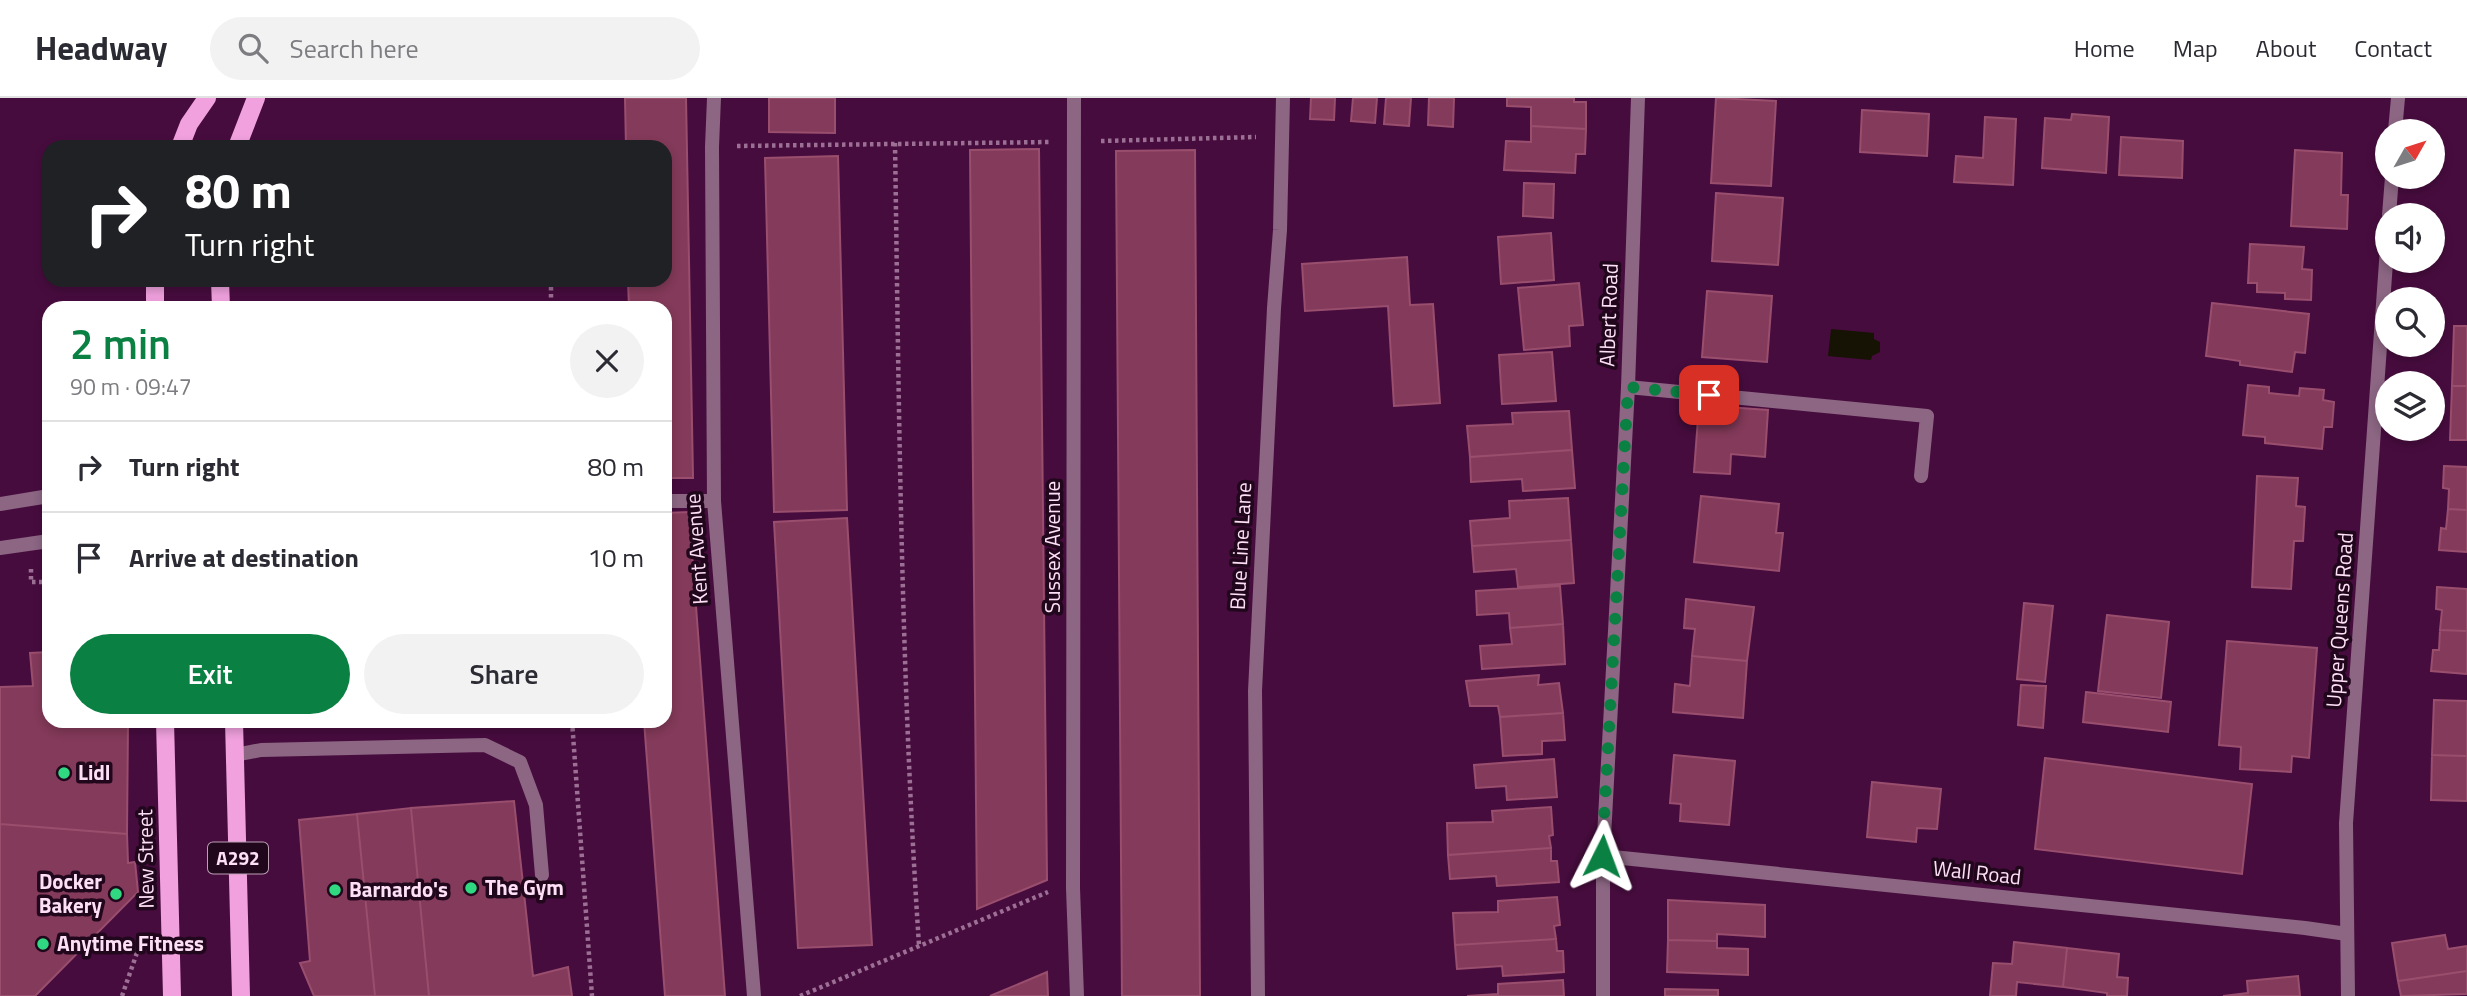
<!DOCTYPE html>
<html lang="en">
<head>
<meta charset="utf-8">
<style>
	body { margin:0; font-family:"Titillium Web",sans-serif; background:#f2f2f3; color:#2b2b33; height:100vh; display:flex; flex-direction:column; font-size:26px; white-space:nowrap }
	* { box-sizing:border-box; margin:0 }
	p { font-size:23px; color:#7c7c81 }
	.icon { flex:none; width:38px; height:38px; fill:none; stroke:currentColor; stroke-width:2; stroke-linecap:round; stroke-linejoin:round }
	.map { position:relative; flex:1; overflow:hidden }
	.side { position:absolute; left:42px; top:203px; width:630px; height:427px; display:flex; flex-direction:column; background:#fff; border-radius:21px; box-shadow:0 4px 10px #0003 }
	.side>* { flex:none }
	.banner { position:absolute; left:42px; top:42px; width:630px; height:147px; border-radius:21px; box-shadow:0 4px 10px #0003; background:#202124; color:#fff; overflow:hidden }
	.needle { width:46px; rotate:51deg }
	.tools { position:absolute; left:2375px; top:21px; display:grid; gap:14px }
	.tools a { display:grid; place-items:center; width:70px; height:70px; border-radius:50%; background:#fff; box-shadow:0 4px 10px #0003; font-size:35px }
	.pin { position:absolute; display:grid; place-items:center; width:60px; height:60px; color:#fff; margin:-30px; border-radius:14px; box-shadow:0 4px 10px #0006 }
	.me { position:absolute; width:77px; margin:-38px; rotate:3deg; stroke-linejoin:round; filter:drop-shadow(0 0 5px #0008) }
	.turn { display:flex; align-items:center; gap:24px; height:147px; padding:0 28px; font-size:32px }
	.turn .icon { width:91px; height:91px; stroke-width:2.5 }
	.turn b { display:block; font-size:49px; line-height:60px }
	.round { display:grid; place-items:center; flex:none; width:74px; height:74px; border-radius:37px; background:#f2f2f3 }
	.summary { display:flex; align-items:center; justify-content:space-between; height:119px; padding:0 28px }
	h1 { font-size:42px; font-weight:600; line-height:52px; color:#0b8043 }
	.button { display:flex; gap:14px; margin-top:auto; padding:14px 28px }
	.button a { flex:1; height:80px; border-radius:42px; background:#0b8043; color:#fff; font-size:28px; font-weight:600; line-height:80px; text-align:center }
	.button a+a { background:#f2f2f3; color:#2b2b33 }
	ul { padding:0; list-style:none }
	li { display:flex; align-items:center; gap:21px; height:91px; padding:0 28px; border-top:2px solid #e1e1e2 }
	li div { flex:1 }
	li b { display:block; font-size:26px }
	li em { font-style:normal }
	header { display:flex; align-items:center; gap:42px; box-sizing:border-box; height:98px; padding:0 35px; background:#fff; border-bottom:2px solid #e1e1e2 }
	header strong { font-size:33px }
	nav { display:flex; gap:38px; margin-inline-start:auto; font-size:24px }
	.search { width:490px; height:63px; background:#f2f2f3; display:flex; align-items:center; gap:18px; box-sizing:border-box; padding:0 24px; border-radius:38px; color:#7c7c81; font-size:26px }
	.map>svg:first-child { display:block }
	.water { fill:#161204 }
	.building { fill:#843a5a; stroke:#9a4e6e; stroke-width:2 }
	.lines { fill:none; stroke-linecap:round; stroke-linejoin:round }
	.path { stroke:#9c6f94; stroke-width:4.5; stroke-dasharray:3.5 3.5; stroke-linecap:butt }
	.service { stroke:#8c6683; stroke-width:14 }
	.minor { stroke:#8c6683; stroke-width:14 }
	.primary { stroke:#f0a1de; stroke-width:18 }
	.route { stroke:#0b8043; stroke-width:12; stroke-dasharray:0 21.6 }
	.poi-dot { fill:#31d882; stroke:#20071c; stroke-width:2.5 }
	.labels { text-anchor:middle; stroke-width:7; stroke-linejoin:round; paint-order:stroke }
	.shield { fill:#20071c; stroke:#bb9fb5; stroke-width:2 }
	.shield-label { font-size:19px; font-weight:bold; fill:#fde0f6 }
	.street-label { font-size:21px; fill:#fde0f6; stroke:#20071c }
	.poi-label { font-size:21px; font-weight:bold; fill:#fde0f6; stroke:#20071c; text-anchor:start }
</style>
</head>
<body>
<header>
<strong>Headway</strong>
<div class="search"><svg class="icon" aria-label="search" viewBox="0 0 24 24"><circle cx="10" cy="10" r="6"/><path d="M15 15l6 6"/></svg>Search here</div>
<nav><a>Home</a><a>Map</a><a>About</a><a>Contact</a></nav>
</header>
<div class="map">
<svg width="2467" height="898" viewBox="0 0 2467 898">
	<rect width="100%" height="100%" fill="#470c3e"/>
	<path class="water" d="M1831 231 1874 235V241L1880 244V254L1872 258 1871 262 1828 258Z"/>
	<path class="building" d="M625 0H686L693 380H665V210H629L628 182H665V49H626Z
		M769 0H835V35L769 34Z
		M1311 0H1335L1334 22 1310 21Z
		M1353 0H1377L1375 25 1351 23Z
		M1386 0H1411L1409 28 1384 26Z
		M1429 0H1454L1453 29 1428 27Z
		M1507 0H1574V4H1586V31L1531 28V9L1507 8Z
		M1716 0 1776 3 1771 88 1711 85Z
		M1862 12 1929 16 1927 58 1860 54Z
		M2072 16 2109 19 2106 75 2042 70 2045 20 2071 22Z
		M1985 19 2016 21 2013 87 1954 84 1956 58 1983 60Z
		M1531 28 1586 31 1585 56H1576L1575 75 1504 72 1506 43 1531 44Z
		M2121 39 2183 43 2182 80 2119 77Z
		M1039 51 1047 782 977 811 970 52Z
		M1195 52 1200 898H1122L1116 53Z
		M2295 52 2342 55 2341 97H2348L2347 131 2291 128Z
		M838 58 847 412 774 414 765 60Z
		M1524 85 1554 86 1553 120 1523 118Z
		M1716 95 1783 100 1778 167 1712 163Z
		M1551 135 1554 182 1501 186 1498 139Z
		M2250 146 2304 149 2302 171 2312 172 2311 202 2285 201V195L2257 194V185H2248Z
		M1407 159 1410 207 1433 206 1440 305 1394 308 1388 208 1305 213 1302 166Z
		M1579 185 1583 227 1569 228 1570 248 1524 252 1518 190Z
		M1707 193 1772 198 1767 264 1702 259Z
		M2212 205 2309 216 2305 255 2295 254 2292 274 2240 267V263L2206 258Z
		M2454 228H2467V288H2452Z
		M1552 254 1556 303 1502 306 1499 257Z
		M2248 287 2269 289V295L2299 298 2300 290 2324 292 2323 302 2334 304 2332 329H2324L2322 351 2265 345V339L2243 337Z
		M2452 288H2467V342H2450Z
		M1699 307 1768 312 1765 359 1731 356 1730 376 1694 374Z
		M1569 313 1572 352 1470 359 1467 328 1513 326 1512 315Z
		M1572 352 1575 390 1523 393 1522 381 1471 384 1470 359Z
		M2444 368 2467 369V412L2448 411 2449 391 2443 390Z
		M2257 378 2298 380 2296 408 2305 409 2303 443H2294L2291 491 2252 489Z
		M1701 398 1779 406 1776 435H1783L1779 473 1694 464Z
		M1568 400 1571 442 1472 448 1470 423 1510 420 1509 403Z
		M2448 411 2467 412V454L2439 452 2441 430 2446 431Z
		M689 414 725 898H665L644 623H665V415Z
		M847 420 872 847 798 850 774 424Z
		M1571 442 1574 485 1518 489 1516 471 1474 474 1472 448Z
		M1560 488 1563 526 1510 530 1509 515 1477 517 1476 493Z
		M2437 489 2467 491V533L2440 532 2442 512 2436 511Z
		M1686 501 1754 509 1747 563 1692 558 1695 531 1684 530Z
		M2024 505 2053 508 2045 584 2017 581Z
		M2107 517 2169 524 2161 600 2098 593Z
		M1563 526 1565 566 1482 571 1480 548 1512 546 1510 530Z
		M2440 532 2467 533V576L2431 573 2433 552H2439Z
		M2227 543 2317 550 2309 660 2292 658 2291 674 2240 671 2241 649 2219 647Z
		M49 554V623H128L127 736 0 726V589L33 588 30 555Z
		M1692 558 1747 563 1743 620 1673 614 1675 586 1690 588Z
		M1539 577 1538 587 1559 585 1563 615 1500 619 1498 608H1470L1466 583Z
		M2021 587 2046 588 2043 630 2018 627Z
		M2086 594 2171 604 2168 634 2083 624Z
		M2434 602 2467 603V658L2432 657Z
		M1563 615 1565 642 1542 643V656L1503 658 1500 619Z
		M1674 657 1735 663 1729 727 1680 723 1681 706 1670 705Z
		M2432 657 2467 658V703L2431 702Z
		M2045 660 2252 686 2242 776 2035 751Z
		M1554 661 1557 699 1507 702 1506 688 1476 690 1474 667Z
		M1872 684 1941 691 1937 731 1917 730 1916 744 1867 739Z
		M514 703 533 878 568 869 572 898H429L411 710Z
		M1551 709 1553 737 1549 738 1551 750 1448 757 1447 725 1493 724 1492 713Z
		M411 710 429 898H375L357 716Z
		M357 716 375 898H314L300 865 310 863 299 722Z
		M0 726 127 736 128 765 135 764 138 794 35 898H0Z
		M1551 750V763H1557L1559 784 1497 788 1496 778 1450 781 1448 757Z
		M1557 799 1560 827 1554 828 1556 841 1455 847 1453 815 1498 814V803Z
		M1668 802 1765 807V839L1717 836V843L1668 842Z
		M2445 837 2448 851 2467 848V873L2398 883 2392 845Z
		M1556 841 1557 853H1563L1564 874 1503 878 1502 868 1457 871 1455 847Z
		M1668 842 1717 843V850L1748 851V877L1667 874Z
		M2014 844 2067 850 2063 889 2017 884 2016 898H1990L1993 865 2012 866Z
		M2067 850 2119 856 2117 879 2128 880 2127 898H2107V895L2063 889Z
		M2467 873V896L2401 898 2398 883Z
		M1047 874 1048 898H990Z
		M2298 878 2300 898H2223L2248 895 2247 883Z
		M1563 882 1564 898H1467L1498 896V886Z
		M1665 891 1718 892V898H1665Z"/>
	<g class="lines">
		<path class="path" d="M1101 43 1256 39
			M895 45C899 312 901 580 919 847
			M737 48 1050 44
			M551 182V210
			M31 471V484H49
			M572 623 592 898
			M122 898 141 843
			M800 898 1048 794"/>
		<path class="service" d="M1628 289 1927 318 1921 378
			M665 403H714
			M0 406 49 398
			M0 450 49 443
			M235 657 261 652 485 647 520 664 536 707 542 777"/>
		<path class="minor" d="M714 0 712 49 714 403 754 898
			M1074 0 1073 790 1077 898
			M2395 33 2398 0
			M2389 117 2392 79
			M1603 758 2305 830 2347 836
			M1258 898 1255 593 1274 210 1280 132 1283 0
			M1603 898V758L1628 289 1638 0
			M2348 898 2346 725 2387 150"/>
		<path class="primary" d="M180 49 189 26 207 0
			M237 49 256 0
			M155 182V210
			M220 182 221 210
			M165 623 172 898
			M234 623 241 898"/>
	</g>
	<g class="lines">
		<path class="route" d="M1602 758 1628 289 1709 297"/>
	</g>
	<g class="poi-dot">
		<circle cx="64" cy="675" r="7"/>
		<circle cx="471" cy="790" r="7"/>
		<circle cx="335" cy="792" r="7"/>
		<circle cx="116" cy="796" r="7"/>
		<circle cx="43" cy="846" r="7"/>
	</g>
	<g class="labels">
		<rect class="shield" x="208" y="744.5" width="60" height="31" rx="5"/>
		<g class="shield-label">
			<text x="238" y="767">A292</text>
		</g>
		<g class="street-label">
			<text transform="translate(1609 217) rotate(-88)" y="7">Albert Road</text>
			<text transform="translate(1241 448) rotate(-87)" y="7">Blue Line Lane</text>
			<text transform="translate(1053 449) rotate(-90)" y="7">Sussex Avenue</text>
			<text transform="translate(697 451) rotate(-94)" y="7">Kent Avenue</text>
			<text transform="translate(2340 522) rotate(-86)" y="7">Upper Queens Road</text>
			<text transform="translate(146 761) rotate(-91)" y="7">New Street</text>
			<text transform="translate(1977 775) rotate(6)" y="7">Wall Road</text>
		</g>
		<g class="poi-label">
			<text x="78" y="682">Lidl</text>
			<text x="102" y="791" text-anchor="end">Docker<tspan x="102" dy="24">Bakery</tspan></text>
			<text x="485" y="797">The Gym</text>
			<text x="349" y="799">Barnardo's</text>
			<text x="57" y="853">Anytime Fitness</text>
		</g>
	</g>
</svg>
<div class="tools">
<a><svg class="needle" viewBox="-14 -14 28 28"><path d="M0-13l5 13h-10z" fill="#e53935"/><path d="M0 13l5-13h-10z" fill="#7c7c81"/></svg></a>
<a><svg class="icon" aria-label="sound" viewBox="0 0 24 24"><path d="M4 9h4l5-4v14l-5-4H4zM17 9q2 3 0 6"/></svg></a>
<a><svg class="icon" aria-label="search" viewBox="0 0 24 24"><circle cx="10" cy="10" r="6"/><path d="M15 15l6 6"/></svg></a>
<a><svg class="icon" aria-label="layers" viewBox="0 0 24 24"><path d="M12 4l9 5-9 5-9-5zM3 14l9 5 9-5"/></svg></a>
</div>
<div class="pin" style="left:1709px;top:297px;background:#d93025"><svg class="icon" aria-label="arrive" viewBox="0 0 24 24"><path d="M6 21V4h12l-3 4 3 4H6"/></svg></div>
<svg class="me" style="left:1602px;top:758px" viewBox="-20 -20 40 40"><path d="M0-17L14 15 0 8-14 15z" fill="#0b8043" stroke="#fff" stroke-width="4"/></svg>
<div class="banner">
<div class="turn"><svg class="icon" aria-label="right" viewBox="0 0 24 24"><path d="M7 20v-9h11M14 6l5 5-5 5"/></svg><div><b>80 m</b>Turn right</div></div>
</div>
<section class="side">
<div class="summary"><div><h1>2 min</h1><p>90 m · 09:47</p></div><a class="round"><svg class="icon" aria-label="close" viewBox="0 0 24 24"><path d="M6 6l12 12M18 6L6 18"/></svg></a></div>
<ul>
<li><svg class="icon" aria-label="right" viewBox="0 0 24 24"><path d="M7 20v-9h11M14 6l5 5-5 5"/></svg><div><b>Turn right</b></div><em>80 m</em></li>
<li><svg class="icon" aria-label="arrive" viewBox="0 0 24 24"><path d="M6 21V4h12l-3 4 3 4H6"/></svg><div><b>Arrive at destination</b></div><em>10 m</em></li>
</ul>
<div class="button"><a>Exit</a><a>Share</a></div>
</section>
</div>
</body>
</html>
